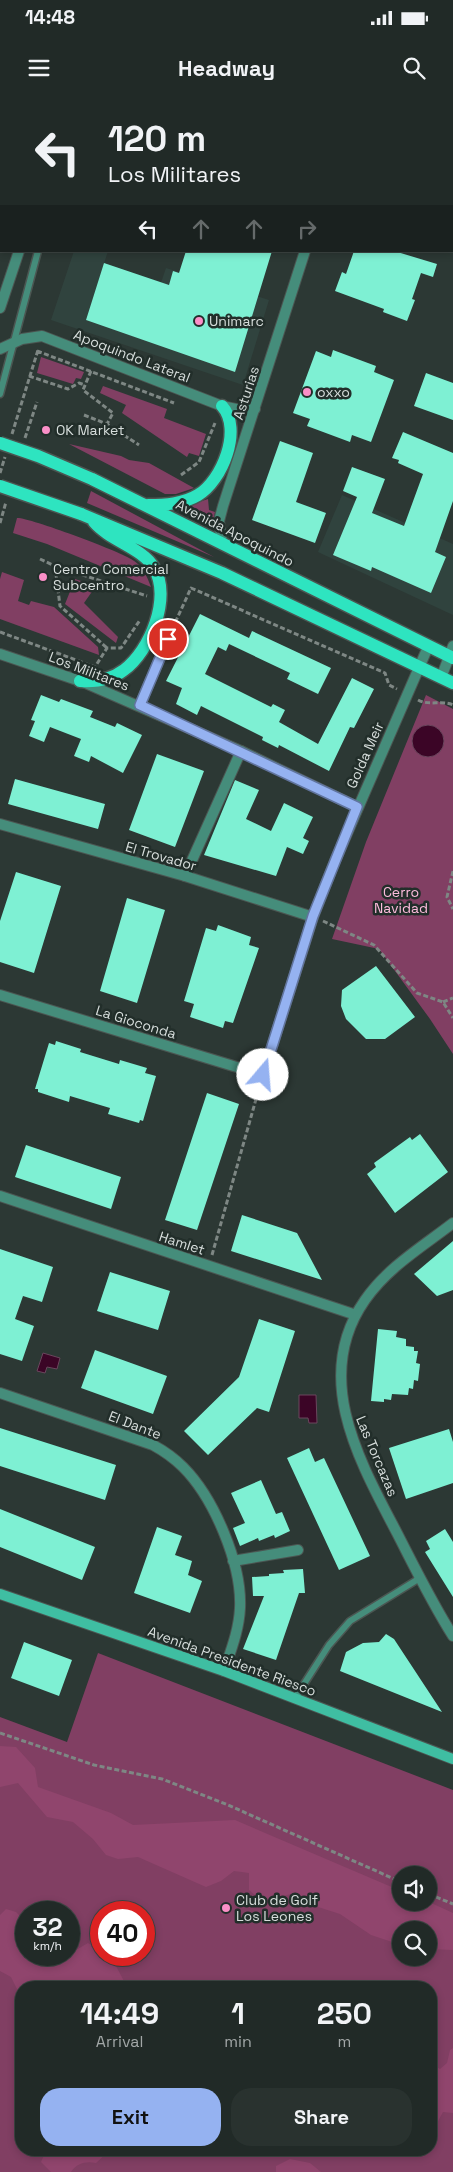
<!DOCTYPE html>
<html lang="en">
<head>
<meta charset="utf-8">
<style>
	body { margin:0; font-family:"Space Grotesk",sans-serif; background:#29322f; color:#f1f3f6; height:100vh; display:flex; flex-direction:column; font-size:19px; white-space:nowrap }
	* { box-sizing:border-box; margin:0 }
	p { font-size:16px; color:#a2a7a7 }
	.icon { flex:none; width:28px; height:28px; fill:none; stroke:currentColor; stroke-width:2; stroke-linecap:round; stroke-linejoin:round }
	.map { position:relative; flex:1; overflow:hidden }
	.panel { position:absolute; left:15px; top:1881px; width:422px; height:175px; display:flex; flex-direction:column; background:#212a27; border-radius:20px; box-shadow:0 2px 8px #0003,0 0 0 1px #3e4644 }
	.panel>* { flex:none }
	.hud { position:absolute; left:0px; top:0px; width:454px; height:152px; box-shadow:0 2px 8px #0003,0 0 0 1px #3e4644; background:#212a27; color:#f1f3f6; overflow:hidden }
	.buttons { position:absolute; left:392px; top:1766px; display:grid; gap:10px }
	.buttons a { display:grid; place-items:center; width:45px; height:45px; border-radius:50%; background:#212a27; box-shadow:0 2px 8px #0003,0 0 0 1px #3e4644; font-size:25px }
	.speed { position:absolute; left:15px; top:1801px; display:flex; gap:10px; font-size:25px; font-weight:700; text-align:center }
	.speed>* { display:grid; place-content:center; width:65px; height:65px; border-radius:50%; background:#212a27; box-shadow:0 2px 8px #0003,0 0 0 1px #3e4644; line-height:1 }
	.speed small { font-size:12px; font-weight:400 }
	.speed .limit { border:8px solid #d22; background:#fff; color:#111 }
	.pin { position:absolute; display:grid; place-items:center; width:42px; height:42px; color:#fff; margin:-21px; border:2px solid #fff; border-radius:50%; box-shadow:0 1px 5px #0007 }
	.me { position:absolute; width:55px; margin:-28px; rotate:18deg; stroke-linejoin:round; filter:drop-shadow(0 0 4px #0008) }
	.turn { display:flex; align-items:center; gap:18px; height:105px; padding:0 25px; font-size:22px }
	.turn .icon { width:65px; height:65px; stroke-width:2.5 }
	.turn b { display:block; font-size:35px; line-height:42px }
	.lanes { display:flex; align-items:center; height:48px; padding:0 25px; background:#0003; justify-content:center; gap:25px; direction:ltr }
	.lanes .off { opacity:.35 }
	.eta { display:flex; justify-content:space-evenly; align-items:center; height:85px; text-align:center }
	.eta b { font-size:30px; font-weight:800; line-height:35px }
	.primary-button { display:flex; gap:10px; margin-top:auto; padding:10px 25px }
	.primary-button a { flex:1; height:58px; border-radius:20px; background:#95b2f1; color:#111; font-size:20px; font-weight:800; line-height:58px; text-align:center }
	.primary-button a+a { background:#29322f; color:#f1f3f6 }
	.status { display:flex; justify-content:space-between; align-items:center; height:35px; padding:0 25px; background:#212a27; direction:ltr }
	.status svg { height:14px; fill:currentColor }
	header { display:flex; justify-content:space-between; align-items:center; height:65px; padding:0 25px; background:#212a27; font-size:22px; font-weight:800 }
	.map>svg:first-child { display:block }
	.built { fill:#30433e }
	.green { fill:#813f63; fill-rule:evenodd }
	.forest { fill:#90456d }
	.water { fill:#3b0526; stroke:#6a465d }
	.building { fill:#7ef0d3 }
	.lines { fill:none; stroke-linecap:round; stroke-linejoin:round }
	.motorway-tunnel { stroke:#46514d; stroke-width:15; stroke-dasharray:15 8; stroke-linecap:butt }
	.service-casing { stroke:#4b5652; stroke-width:9 }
	.pedestrian-casing { stroke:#4b5652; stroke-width:12 }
	.minor-casing { stroke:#4b5652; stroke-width:12 }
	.tertiary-casing { stroke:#4b5652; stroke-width:12 }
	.secondary-casing { stroke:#4b5652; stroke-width:12 }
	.primary-casing { stroke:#4b5652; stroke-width:15 }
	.path { stroke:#7e8784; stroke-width:3; stroke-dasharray:5 2.5; stroke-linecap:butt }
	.service { stroke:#458d7b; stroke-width:6 }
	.pedestrian { stroke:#458d7b; stroke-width:10 }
	.minor { stroke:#458d7b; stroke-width:10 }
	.tertiary { stroke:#458d7b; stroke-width:10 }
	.secondary { stroke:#3fbea2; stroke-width:10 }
	.primary { stroke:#2ee4c0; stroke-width:12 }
	.primary-bridge-casing { stroke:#4b5652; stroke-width:15; stroke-linecap:butt }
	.primary-bridge { stroke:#2ee4c0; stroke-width:12 }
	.route-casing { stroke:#61749d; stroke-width:12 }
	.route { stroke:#95b2f1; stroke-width:9 }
	.poi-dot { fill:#fa8fc7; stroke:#222e2a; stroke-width:2 }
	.labels { text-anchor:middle; stroke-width:5; stroke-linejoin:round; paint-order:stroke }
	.poi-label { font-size:14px; fill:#d7dedc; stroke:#222e2a; text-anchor:start }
	.street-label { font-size:14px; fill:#d7dedc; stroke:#222e2a }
	.park-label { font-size:14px; fill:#fdbbdc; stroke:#222e2a }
</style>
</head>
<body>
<div class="status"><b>14:48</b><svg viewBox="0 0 49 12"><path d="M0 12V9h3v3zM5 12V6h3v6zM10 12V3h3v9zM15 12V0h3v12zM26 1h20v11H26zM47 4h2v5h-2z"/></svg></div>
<header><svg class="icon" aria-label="menu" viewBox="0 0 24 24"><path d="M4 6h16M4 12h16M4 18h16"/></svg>Headway<svg class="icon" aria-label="search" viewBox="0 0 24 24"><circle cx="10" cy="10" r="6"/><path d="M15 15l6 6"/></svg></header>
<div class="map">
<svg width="453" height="2072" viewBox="0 0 453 2072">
	<rect width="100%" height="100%" fill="#2c3834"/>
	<path class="built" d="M74 151H108L86 220 142 239 166 168 269 200 243 285 51 220Z
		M342 395 453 444V515L318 452Z"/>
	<path class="green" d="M41 257 84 272 81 279 76 278 73 284 37 273Z
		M103 286 167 309 164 318 206 334 199 356 189 353 187 357 122 313 126 305 100 293Z
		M69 344 121 356 129 360 149 363 194 388 176 394H165Z
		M91 391 214 457 87 403Z
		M208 399 209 410 215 412 212 425 183 411 184 407Z
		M17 418C28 417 119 451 131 459 142 465 147 476 151 487L47 444 13 433Z
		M2 472 24 480 18 501 29 505 31 501 54 507 98 547 99 555 0 519V479Z
		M75 479 96 486 84 503 118 537 116 543 65 504Z
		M426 595 453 609V954L430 919 379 849 332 839 366 742Z
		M98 1553 453 1690V2072H0V1617L67 1642ZM401 1775H429V1802H401ZM26 1812H69V1855H26ZM101 1812H144V1855H101ZM401 1830H429V1858H401ZM21 1888H431V2050H21Z"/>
	<path class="forest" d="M0 1646 16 1647 35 1668 38 1687 111 1713 133 1725 235 1720 401 1791V1802H429L453 1813V1850L429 1849V1830H401V1845L371 1835 340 1814 315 1806 291 1794 262 1801 249 1790V1773L234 1771 221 1781 206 1787 138 1757 118 1759 106 1755 93 1739 73 1722 47 1717 18 1683 0 1687Z
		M6 1809 16 1812 26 1822V1855L66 1856 88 1843 101 1851V1855H106L115 1864 127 1887 21 1888V1897L11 1877 0 1871V1815Z
		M453 1948V2013L443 2012 437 2023 431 2025V1963L440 1969 447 1963 450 1950Z
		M52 2050H110L96 2063C86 2061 77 2063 71 2072H51L41 2062 45 2053Z
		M290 2059 310 2063 321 2072H276V2066Z"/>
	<path class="water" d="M412 641a16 16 0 1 1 32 0a16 16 0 1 1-32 0Z
		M43 1253 60 1258 57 1269 47 1267 45 1273 37 1271Z
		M299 1295H316L317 1323H309L308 1318H299Z"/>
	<path class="building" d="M186 151H272L235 272 86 220 104 163 169 185 173 171 179 173Z
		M354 151H394L437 164 433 177 421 173 412 199 415 200 407 221 383 212 384 209 335 191 342 172 346 174Z
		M333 250 376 266 374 272 394 280 371 342 352 335 350 342 307 326 310 319 293 313 316 251 331 257Z
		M426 273 453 283V320L414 306Z
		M403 332 453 353V401L435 452 446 457 431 493 372 467 371 471 333 455 357 397 343 391 352 367 385 379 372 413 404 426 423 374 398 363 399 360 392 358Z
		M280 341 313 353 296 402 326 413 315 443 252 420Z
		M200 514 249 538 252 531 331 568 318 594 287 579 290 573 229 544 226 551 218 547 205 574 271 607 273 604 285 610 279 622 318 644 352 578 374 589 354 628 350 627 329 671 279 645 278 648 262 640 263 637 201 606 197 615 176 604 182 588 166 581Z
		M41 595 59 602 61 599 93 611 90 617 115 627 117 623 142 635 123 673 91 656 89 662 74 656 81 639 50 627 44 642 29 636 35 621 31 620Z
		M157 654 204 671 175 747 129 730Z
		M15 679 105 704 98 729 8 704Z
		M235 680 259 690 246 719 271 731 284 703 313 717 303 738 309 741 303 754 287 747 276 776 204 755Z
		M16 772 61 786 34 873 0 862V821Z
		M127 798 165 810 137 903 100 891Z
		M218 825 251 837 249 845 259 848 233 923 225 921 223 928 190 917 194 904 184 901 206 828 216 831Z
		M376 866 415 917 385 939H366L346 919 341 906 342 890Z
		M56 941 81 949 80 952 119 964 120 960 147 968 145 973 156 976 143 1021 140 1020 139 1023 108 1014 110 1008 70 996 69 1002 38 992V989H35L49 943 55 945Z
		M207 993 239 1004 197 1130 165 1120Z
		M420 1034 448 1072 395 1113 367 1074 376 1067 374 1063 410 1037 412 1040Z
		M26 1045 121 1077 111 1109 15 1077Z
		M242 1115 297 1133 322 1180 231 1151Z
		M453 1141V1190L437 1196 414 1174Z
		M0 1149 53 1167 42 1202 23 1196 15 1219 34 1226 22 1261 0 1254Z
		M110 1172 170 1191 158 1230 97 1211Z
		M259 1219 295 1231 269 1312 257 1308 208 1355 184 1331 239 1277Z
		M378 1229 397 1231 396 1237 406 1239V1246L414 1247V1251H418L416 1263 420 1264 418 1281 414 1280 413 1289 409 1288 408 1295 392 1294 391 1300 384 1299V1302L371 1301Z
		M95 1250 167 1276 153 1314 81 1288Z
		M0 1328 116 1365 105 1400 0 1366Z
		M449 1329 453 1342V1383L406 1399 389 1348Z
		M309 1348 315 1362 324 1358 370 1456 339 1470 287 1358Z
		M261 1380 276 1414 282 1412 290 1431 275 1438 274 1435 259 1441 258 1438 240 1446 233 1428 245 1423 231 1393Z
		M0 1409 95 1447 82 1480 0 1447Z
		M157 1427 182 1436 175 1455 192 1461 188 1475 202 1481 190 1513 134 1493Z
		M445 1429 453 1442V1497L425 1452 430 1449 426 1441Z
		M303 1469 305 1493H299L276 1560 243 1549 264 1496H253L252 1477 269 1476V1474L284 1473 283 1470Z
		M386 1534 394 1539 442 1612 340 1571 346 1552 363 1543 379 1542Z
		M24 1542 72 1560 59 1596 11 1578Z"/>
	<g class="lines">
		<path class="motorway-tunnel" d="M8 1 9 0
			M30 1V0
			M0 22 1 19
			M0 69 1 65
			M0 99 1 95"/>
		<g class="service-casing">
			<path id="service" d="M118 0 122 1
				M452 81H453
				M452 101 453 100
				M0 294 38 151
				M295 1598 329 1545 350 1521 420 1478"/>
		</g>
		<g class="pedestrian-casing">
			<path id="pedestrian" d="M185 776 241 651"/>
		</g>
		<g class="minor-casing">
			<path id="minor" d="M83 582 241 651 357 707
				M140 605 168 539
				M0 724 185 776 313 817
				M0 1096 356 1215
				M453 1123C422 1147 388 1167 365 1200 311 1277 360 1362 397 1433 415 1468 432 1503 453 1536
				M0 1293 153 1345C164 1351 174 1358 183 1367 214 1398 242 1464 240 1508 239 1530 231 1550 224 1571
				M233 1461 298 1450"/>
		</g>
		<g class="tertiary-casing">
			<path id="tertiary" d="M81 1 82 0
				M355 1V0
				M0 208 19 151
				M0 249 22 239 42 236 222 306 241 310 255 309
				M222 443 219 421 223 406 305 151
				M0 554 80 581
				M441 578 453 546
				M0 895 263 975 313 817 335 761 428 547"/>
		</g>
		<g class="secondary-casing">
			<path id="secondary" d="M0 1494 224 1571 453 1659"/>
		</g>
		<g class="primary-casing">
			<path id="primary" d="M63 1 64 0
				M0 145 1 142
				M92 379 453 558
				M148 405C165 405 183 404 198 395 222 381 243 329 222 306
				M81 414 222 473 453 583
				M80 581C95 582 111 580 124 570 150 551 172 497 154 468 143 448 110 441 94 422"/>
		</g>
		<path class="path" d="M28 1 29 0
			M0 87 1 83
			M0 109 1 105
			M37 251 174 303
			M91 271 83 290 113 313 107 324
			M29 276 68 289 79 283 85 285
			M84 315 107 324 139 345
			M12 334 38 250
			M25 338 37 302
			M0 373 5 357
			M181 375 199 362 215 323
			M0 423 6 402
			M40 459 55 466 147 496
			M55 466 60 506 107 548
			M169 520 175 523 191 488 385 573 389 585 397 589
			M0 532 95 567 107 548H121L140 520
			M418 600C429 606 442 600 453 605
			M453 771 447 797 453 809
			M323 821 374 845 417 893 443 902 453 918
			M443 902 453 898
			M212 1155 260 985
			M0 1633 94 1665 162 1679 228 1705 401 1782
			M429 1794 453 1804"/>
		<use href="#service" class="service"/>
		<use href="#pedestrian" class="pedestrian"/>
		<use href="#minor" class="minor"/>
		<use href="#tertiary" class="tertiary"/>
		<use href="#secondary" class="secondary"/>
		<use href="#primary" class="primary"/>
		<g class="primary-bridge-casing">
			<path id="primary-bridge" d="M0 343 38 356 92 379
				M0 386 81 414"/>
		</g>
		<use href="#primary-bridge" class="primary-bridge"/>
	</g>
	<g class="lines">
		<g class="route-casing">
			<path id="route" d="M168 539 140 605 357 707 313 816 263 975"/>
		</g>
		<use href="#route" class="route"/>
	</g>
	<g class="poi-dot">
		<circle cx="199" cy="221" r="5"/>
		<circle cx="307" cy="292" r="5"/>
		<circle cx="46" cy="330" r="5"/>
		<circle cx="43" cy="477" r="5"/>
		<circle cx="226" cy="1808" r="5"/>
	</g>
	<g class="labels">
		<g class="poi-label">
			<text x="209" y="226">Unimarc</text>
			<text x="317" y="297">oxxo</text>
			<text x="56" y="335">OK Market</text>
			<text x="53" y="474">Centro Comercial<tspan x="53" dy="16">Subcentro</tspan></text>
			<text x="236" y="1805">Club de Golf<tspan x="236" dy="16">Los Leones</tspan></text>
		</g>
		<g class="street-label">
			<text transform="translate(132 256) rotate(21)" y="5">Apoquindo Lateral</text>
			<text transform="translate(246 293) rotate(-72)" y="5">Asturias</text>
			<text transform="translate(235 433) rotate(27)" y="5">Avenida Apoquindo</text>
			<text transform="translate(89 571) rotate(21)" y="5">Los Militares</text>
			<text transform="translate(365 655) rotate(-66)" y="5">Golda Meir</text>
			<text transform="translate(161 756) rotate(16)" y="5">El Trovador</text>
			<text transform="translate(136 922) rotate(17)" y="5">La Gioconda</text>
			<text transform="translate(182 1143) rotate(18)" y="5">Hamlet</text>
			<text transform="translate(135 1325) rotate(21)" y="5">El Dante</text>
			<text transform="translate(377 1356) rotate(67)" y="5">Las Torcazas</text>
			<text transform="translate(232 1561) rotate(20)" y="5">Avenida Presidente Riesco</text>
		</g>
		<g class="park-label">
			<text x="401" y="797">Cerro<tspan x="401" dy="16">Navidad</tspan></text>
		</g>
	</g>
</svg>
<div class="buttons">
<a><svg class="icon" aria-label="sound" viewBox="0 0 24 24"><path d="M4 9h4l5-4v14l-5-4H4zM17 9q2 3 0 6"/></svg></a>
<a><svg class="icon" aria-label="search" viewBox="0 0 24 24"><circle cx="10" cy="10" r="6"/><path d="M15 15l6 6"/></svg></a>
</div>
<div class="speed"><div>32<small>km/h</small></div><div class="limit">40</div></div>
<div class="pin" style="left:168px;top:539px;background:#d93025"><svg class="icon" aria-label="arrive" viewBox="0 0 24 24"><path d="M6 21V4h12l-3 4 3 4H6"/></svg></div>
<svg class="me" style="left:263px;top:975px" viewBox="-20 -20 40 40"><circle r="19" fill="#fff"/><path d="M0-13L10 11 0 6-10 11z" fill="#95b2f1"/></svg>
<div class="hud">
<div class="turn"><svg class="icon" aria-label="left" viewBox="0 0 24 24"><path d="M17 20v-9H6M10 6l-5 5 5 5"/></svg><div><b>120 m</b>Los Militares</div></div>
<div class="lanes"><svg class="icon" aria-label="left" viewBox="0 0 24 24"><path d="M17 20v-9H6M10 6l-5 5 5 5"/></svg><svg class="icon off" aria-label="ahead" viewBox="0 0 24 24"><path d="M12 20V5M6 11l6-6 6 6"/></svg><svg class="icon off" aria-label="ahead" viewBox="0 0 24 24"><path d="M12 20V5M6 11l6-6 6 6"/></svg><svg class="icon off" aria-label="right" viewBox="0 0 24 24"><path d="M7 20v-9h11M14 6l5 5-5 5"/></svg></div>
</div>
<section class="panel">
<div class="eta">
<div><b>14:49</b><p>Arrival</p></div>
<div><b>1</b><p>min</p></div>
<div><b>250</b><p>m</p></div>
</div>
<div class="primary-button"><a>Exit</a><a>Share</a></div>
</section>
</div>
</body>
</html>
